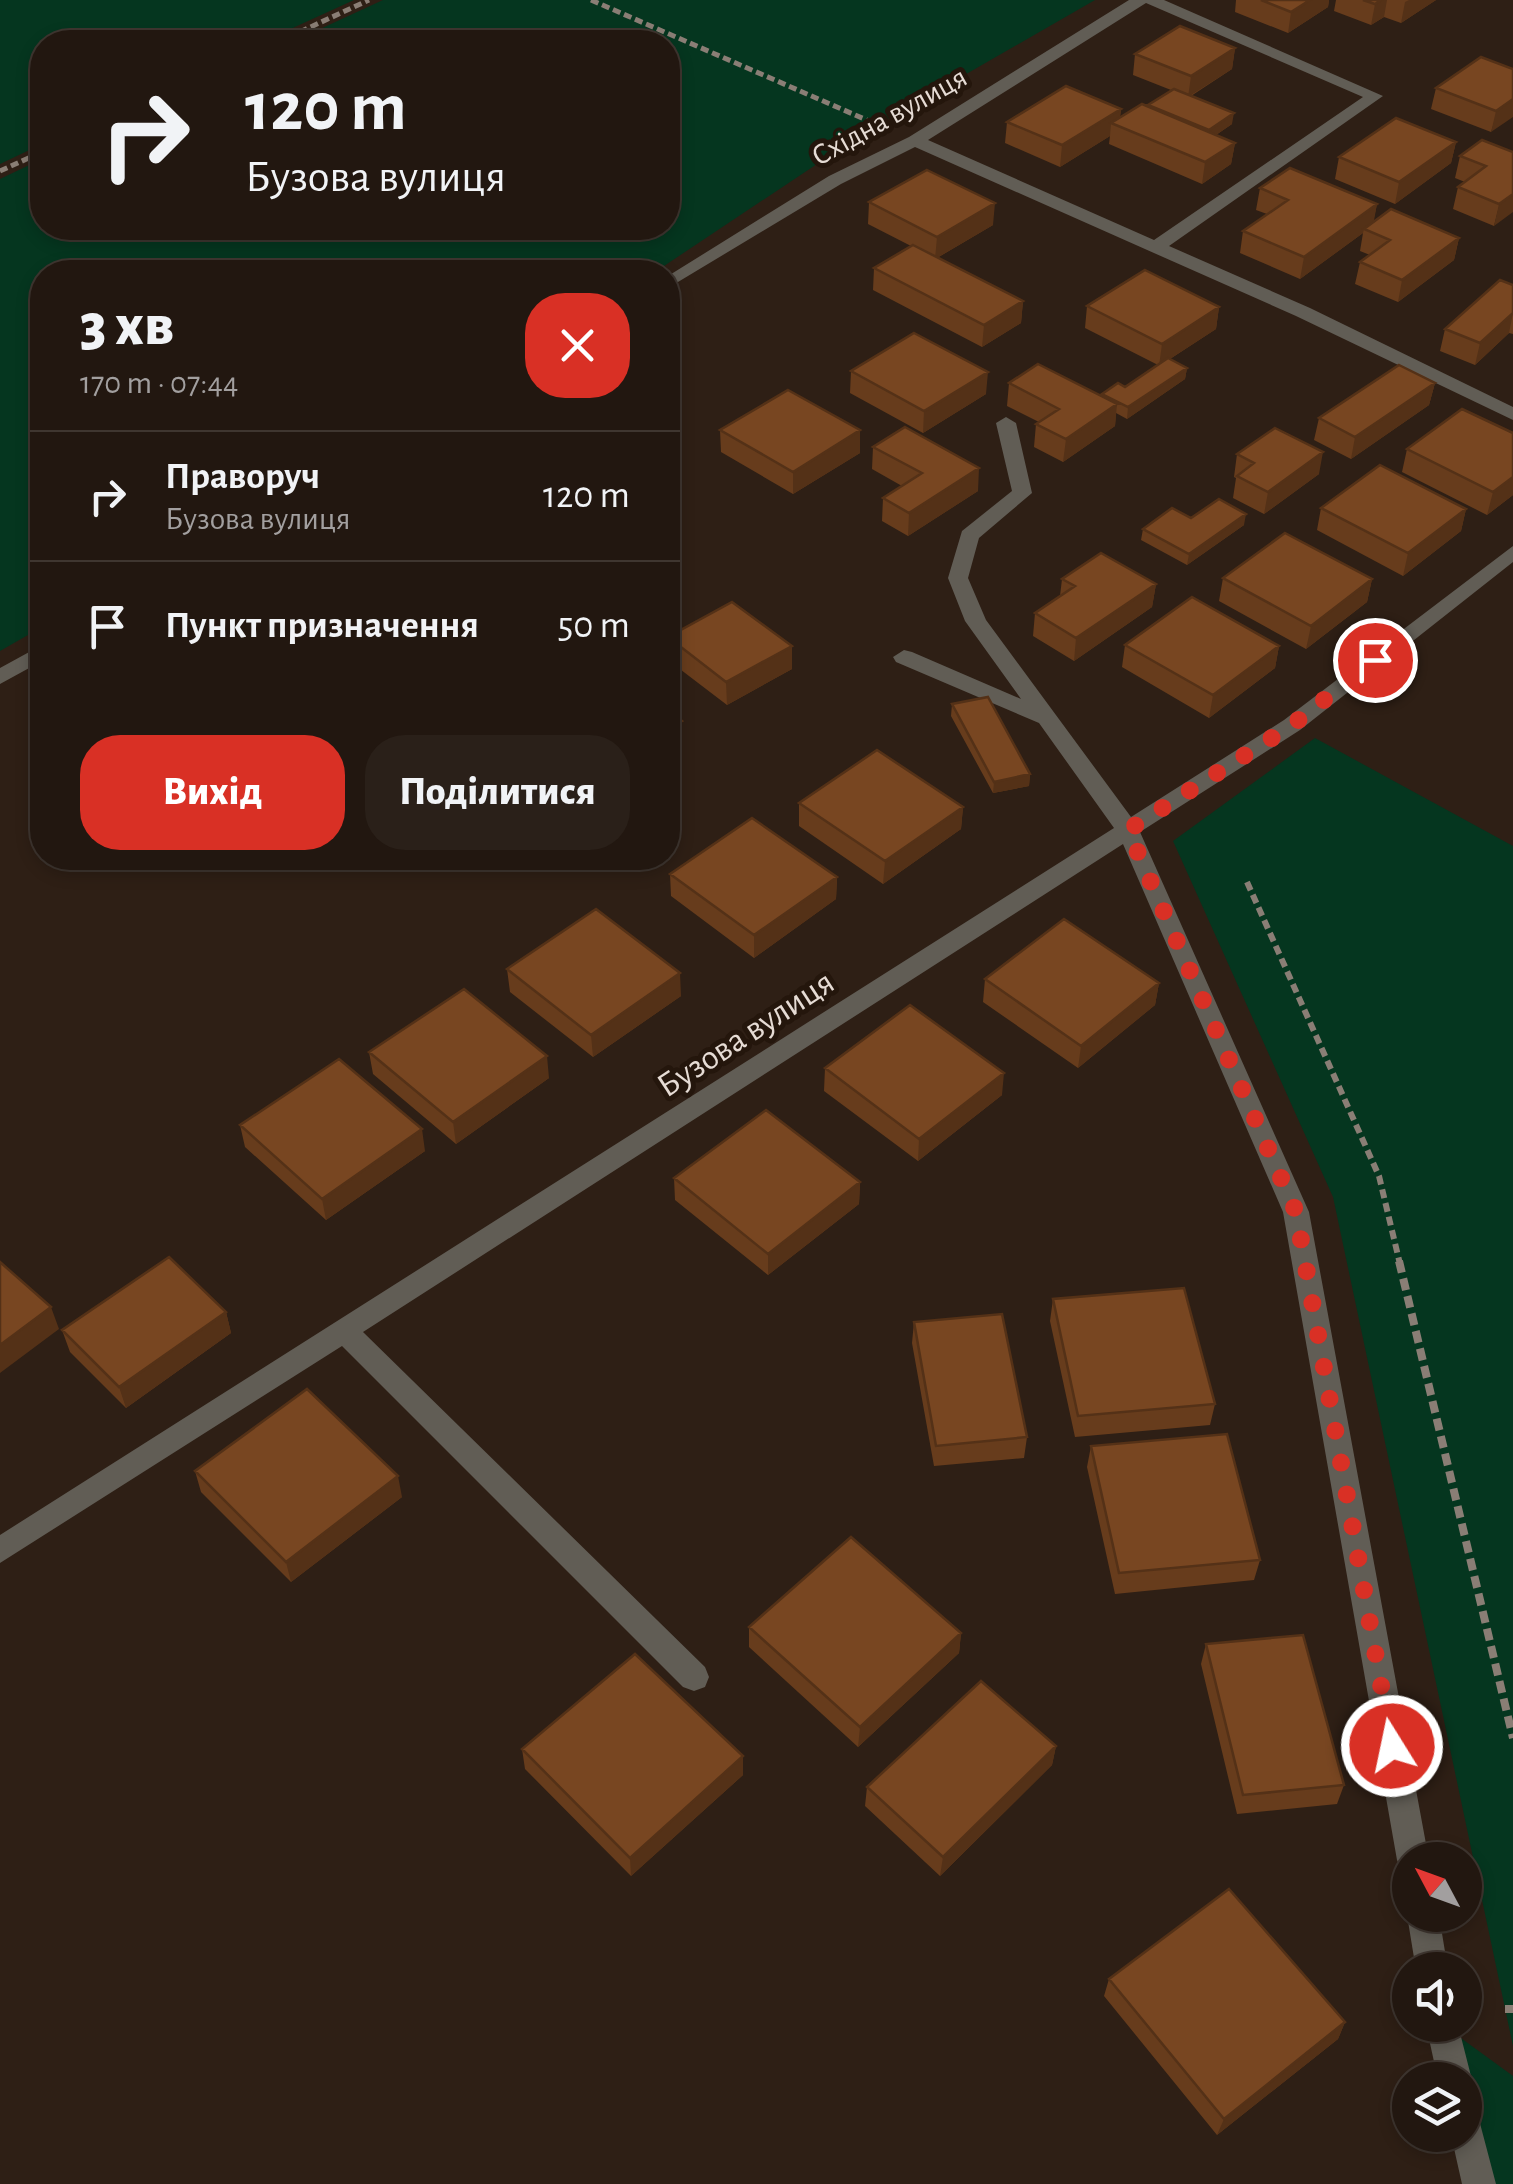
<!DOCTYPE html>
<html lang="uk">
<head>
<meta charset="utf-8">
<style>
	body { margin:0; font-family:"Alegreya Sans",sans-serif; background:#2a2019; color:#f1f3f6; height:100vh; display:flex; flex-direction:column; font-size:38px; white-space:nowrap }
	* { box-sizing:border-box; margin:0 }
	p { font-size:32px; color:#a29f9f }
	.icon { flex:none; width:55px; height:55px; fill:none; stroke:currentColor; stroke-width:2; stroke-linecap:round; stroke-linejoin:round }
	.map { position:relative; flex:1; overflow:hidden }
	.panel { position:absolute; left:30px; top:260px; width:650px; height:610px; display:flex; flex-direction:column; background:#221710; border-radius:40px; box-shadow:0 5px 15px #0003,0 0 0 2px #3f3630 }
	.panel>* { flex:none }
	.hud { position:absolute; left:30px; top:30px; width:650px; height:210px; border-radius:40px; box-shadow:0 5px 15px #0003,0 0 0 2px #3f3630; background:#221710; color:#f1f3f6; overflow:hidden }
	.needle { width:65px; rotate:311deg }
	.buttons { position:absolute; left:1392px; top:1842px; display:grid; gap:20px }
	.buttons a { display:grid; place-items:center; width:90px; height:90px; border-radius:50%; background:#221710; box-shadow:0 5px 15px #0003,0 0 0 2px #3f3630; font-size:50px }
	.pin { position:absolute; display:grid; place-items:center; width:85px; height:85px; color:#fff; margin:-42px; border:5px solid #fff; border-radius:50%; box-shadow:0 2px 10px #0007 }
	.me { position:absolute; width:110px; margin:-55px; rotate:350deg; stroke-linejoin:round; filter:drop-shadow(0 0 8px #0008) }
	.turn { display:flex; align-items:center; gap:35px; height:210px; padding:0 50px; font-size:45px }
	.turn .icon { width:130px; height:130px; stroke-width:2.5 }
	.turn b { display:block; font-size:70px; line-height:85px }
	.round { display:grid; place-items:center; flex:none; width:105px; height:105px; border-radius:40px; background:#2a2019 }
	.summary { display:flex; align-items:center; justify-content:space-between; height:170px; padding:0 50px }
	h1 { font-size:60px; font-weight:800; line-height:75px }
	.cta { display:flex; gap:20px; margin-top:auto; padding:20px 50px }
	.cta a { flex:1; height:115px; border-radius:40px; background:#d93025; color:#fff; font-size:40px; font-weight:800; line-height:115px; text-align:center }
	.cta a+a { background:#2a2019; color:#f1f3f6 }
	ul { padding:0; list-style:none }
	li { display:flex; align-items:center; gap:30px; height:130px; padding:0 50px; border-top:2px solid #3f3630 }
	li div { flex:1 }
	li b { display:block; font-size:38px }
	li em { font-style:normal }
	.map>svg:first-child { display:block }
	.green { fill:#05361f }
	.lines { fill:none; stroke-linecap:round; stroke-linejoin:round }
	.path-far2 { stroke:#8a7e75; stroke-width:5; stroke-dasharray:8 4; stroke-linecap:butt }
	.path-far1 { stroke:#8a7e75; stroke-width:6; stroke-dasharray:9 5; stroke-linecap:butt }
	.path { stroke:#8a7e75; stroke-width:8; stroke-dasharray:12 6; stroke-linecap:butt }
	.minor { fill:#615d55; fill-rule:evenodd }
	.wall { fill:#673c1c }
	.shaded-wall { fill:#543117 }
	.building { fill:#784621; stroke:#543117; stroke-width:2.5 }
	.route { stroke:#d93025; stroke-width:18; stroke-dasharray:0 32.4 }
	.labels { text-anchor:middle; stroke-width:10; stroke-linejoin:round; paint-order:stroke }
	.far-street-label { font-size:30px; fill:#e6dcd5; stroke:#24160c }
	.street-label { font-size:35px; fill:#e6dcd5; stroke:#24160c }
</style>
</head>
<body>
<div class="map">
<svg width="1513" height="2184" viewBox="0 0 1513 2184">
	<rect width="100%" height="100%" fill="#2e1f15"/>
	<path class="green" d="M0 0H354L262 42H42V144L0 164Z
		M383 0H1095L862 134 655 272H42V627L0 651V179L42 159V228H668V42H292Z
		M1315 738 1513 846V2046L1333 1197 1173 841Z
		M1443 2025 1513 2076V2184H1479L1465 2124V2080Z"/>
	<g class="lines">
		<path class="path-far2" d="M591 0 869 121
			M278 42 369 0
			M0 171 42 152"/>
		<path class="path-far1" d="M1247 882 1379 1176 1400 1264"/>
		<path class="path" d="M1399 1261 1513 1738
			M1505 2009H1513"/>
		<path class="minor" d="M1129 0H1164L1383 96 1169 246 1310 308 1513 407V420L1296 316 915 147 841 184 668 288V276L829 176 909 137ZM1146 3 1363 97 1154 240 928 140Z
			M1006 417 1016 423 1032 493 979 538 968 578 986 620 1131 817 1284 720 1513 546V562L1300 730 1140 832 1309 1212 1429 1860H1410V1874L1402 1871 1397 1860 1283 1212 1123 844 363 1332 705 1667 709 1677 705 1687 694 1691 683 1687 342 1346 0 1563V1535L1114 828 1039 723 896 662 893 657 904 650 912 652 1021 699 965 621 948 578 962 531 1012 491 996 423Z
			M42 645V661L0 684V668Z
			M1410 1908V1915H1439L1448 1970H1416L1407 1915Z
			M1426 2025H1458L1472 2080 1467 2092 1465 2080H1438Z
			M1465 2107 1477 2112 1496 2184H1462L1451 2135H1465Z"/>
	</g>
	<path class="wall" d="M1236 0H1329L1328 7 1288 33 1235 12Z
		M1336 0H1436L1401 23 1384 17 1371 25 1334 11Z
		M1235 48 1232 69 1191 96 1232 124 1216 135 1235 143 1231 164 1202 184 1109 144 1110 136 1060 167 1005 143 1007 122 1121 109 1120 117 1148 107V105L1171 90 1133 75 1135 54Z
		M1513 69 1491 132 1431 109 1436 88Z
		M1456 142 1451 163 1395 204 1335 179 1339 157Z
		M1513 152 1494 226 1453 209 1458 187 1465 182 1455 178 1460 156Z
		M1260 188 1377 204 1373 222 1459 238 1454 260 1398 302 1355 284 1360 262 1370 255 1360 251 1363 233 1300 279 1240 253 1243 231 1267 214 1256 210Z
		M869 202 993 225 937 258 1023 301 1021 323 982 347 873 290 874 268 911 246 868 224Z
		M1513 285V334L1509 333 1475 365 1440 351 1445 329Z
		M1087 306 1219 307 1216 329 1170 359 1187 368 1185 379 1127 419 1116 413 1115 426 1063 462 1034 447 1036 424 1039 422 1007 406 1009 383 1102 396V394L1125 387 1158 365 1085 328Z
		M851 371 986 394 923 433 850 393Z
		M1435 383 1429 405 1351 459 1314 440 1319 418Z
		M720 430H860V453L793 494 721 452Z
		M1513 433V495L1487 515 1402 472 1407 449Z
		M873 447 978 491 908 536 882 521 883 498 902 486 872 469Z
		M1237 454 1319 474 1264 514 1233 498 1236 478 1234 477Z
		M1321 508 1466 509 1461 531 1403 576 1317 530Z
		M1191 518 1244 525 1187 565 1141 540 1143 529Z
		M1223 578 1372 579 1367 602 1306 649 1219 601Z
		M1062 579 1156 584 1152 607 1074 661 1033 636 1035 613 1060 596Z
		M668 637 792 669 727 705 668 660Z
		M1125 645 1279 646 1275 668 1209 718 1122 667Z
		M952 704 1030 774 1029 786 993 793 951 716Z
		M799 803 963 807 961 829 883 884 799 826Z
		M670 874 837 877 836 899 754 958 671 896Z
		M507 969 681 996 593 1057 510 992Z
		M985 979 1159 983 1155 1005 1078 1068 983 1002Z
		M369 1052 549 1078 456 1144 373 1074Z
		M825 1068 1002 1095 918 1161 824 1091Z
		M240 1125 425 1151 326 1220 245 1147Z
		M674 1178 860 1182 859 1204 768 1275 675 1200Z
		M1053 1299 1215 1404 1210 1425 1075 1437 1050 1321Z
		M226 1312 231 1333 126 1408 70 1352 62 1330Z
		M914 1322 1027 1437 1024 1458 934 1466 912 1343Z
		M1091 1446 1260 1560 1254 1580 1115 1594 1087 1467Z
		M195 1471 402 1497 291 1582 201 1492Z
		M749 1627 961 1633 959 1653 858 1747 749 1647Z
		M1206 1644 1344 1785 1337 1804 1237 1814 1201 1664Z
		M1056 1746 1052 1765 940 1876 865 1806 867 1787Z
		M522 1749 743 1756V1775L631 1876 525 1769Z
		M1109 1979 1345 2022 1338 2039 1217 2135 1104 1996Z"/>
	<path class="shaded-wall" d="M1310 0H1329L1328 7 1288 33 1291 12Z
		M1381 0H1387L1384 17 1371 25 1375 4Z
		M1409 0H1436L1401 23 1405 2Z
		M1235 48 1232 69 1188 97 1191 76Z
		M1513 99V117L1491 132 1496 111Z
		M1121 109 1119 126 1111 123 1110 136 1060 167 1062 145Z
		M1234 113 1232 124 1207 141 1209 130Z
		M1456 142 1451 163 1395 204 1399 182Z
		M1235 143 1231 164 1202 184 1205 162Z
		M1513 194V212L1494 226 1499 204Z
		M995 203 993 225 935 259 937 237Z
		M1377 204 1373 226 1364 229 1363 233 1300 279 1304 257Z
		M1459 238 1454 260 1398 302 1402 280Z
		M1023 301 1021 323 982 347 984 325Z
		M1219 307 1216 329 1159 366 1162 344Z
		M1513 313 1509 333 1475 365 1480 343Z
		M1187 368 1185 379 1127 419 1128 407Z
		M988 372 986 394 923 433 924 411Z
		M1435 383 1429 405 1351 459 1355 437Z
		M1117 404 1115 426 1063 462 1066 439Z
		M860 430V453L793 494V472Z
		M1323 452 1319 474 1264 514 1268 492Z
		M979 468 978 491 908 536 909 513Z
		M1513 477V495L1487 515 1493 492Z
		M1466 509 1461 531 1403 576 1408 553Z
		M1246 514 1244 525 1187 565 1189 554Z
		M1372 579 1367 602 1306 649 1311 626Z
		M1156 584 1152 607 1074 661 1076 638Z
		M792 646V669L727 705 726 682Z
		M1279 646 1275 668 1209 718 1213 695Z
		M682 721V732L668 740V728Z
		M1030 774 1029 786 993 793 994 782Z
		M963 807 961 829 883 884 885 861Z
		M837 877 836 899 754 958V935Z
		M680 973 681 996 593 1057 591 1035Z
		M1159 983 1155 1005 1078 1068 1081 1046Z
		M547 1056 549 1078 456 1144 453 1122Z
		M1004 1073 1002 1095 918 1161 919 1139Z
		M422 1129 425 1151 326 1220 322 1199Z
		M860 1182 859 1204 768 1275V1254Z
		M51 1307 59 1329 0 1373V1345Z
		M226 1312 231 1333 126 1408 119 1387Z
		M398 1476 402 1497 291 1582 286 1562Z
		M961 1633 959 1653 858 1747 860 1727Z
		M1056 1746 1052 1765 940 1876 943 1857Z
		M743 1756V1775L631 1876 630 1858Z
		M1345 2022 1338 2039 1217 2135 1224 2119Z"/>
	<path class="building" d="M1261 0H1310L1291 12Z
		M1363 0H1381L1375 4Z
		M1180 26 1235 48 1191 76 1135 54Z
		M1481 57 1513 69V99L1496 111 1436 88Z
		M1066 86 1121 109 1062 145 1007 122Z
		M1174 89 1234 113 1209 130 1148 105Z
		M1142 104 1235 143 1205 162 1111 123Z
		M1396 118 1456 142 1399 182 1339 157Z
		M1482 140 1513 152V194L1499 204 1458 187 1486 166 1460 156Z
		M1290 168 1377 204 1304 257 1243 231 1288 200 1260 188Z
		M927 170 995 203 937 237 869 202Z
		M1391 209 1459 238 1402 280 1360 262 1390 240 1364 229Z
		M913 245 1023 301 984 325 874 268Z
		M1145 270 1219 307 1162 344 1087 306Z
		M1500 280 1513 285V313L1480 343 1445 329Z
		M914 333 988 372 924 411 851 371Z
		M1168 358 1187 368 1128 407 1102 394 1118 383 1125 387Z
		M1038 364 1117 404 1066 439 1036 424 1059 409 1009 383Z
		M1399 365 1435 383 1355 437 1319 418Z
		M788 390 860 430 793 472 720 430Z
		M1462 409 1513 433V477L1493 492 1407 449Z
		M905 427 979 468 909 513 883 498 922 473 873 447Z
		M1275 428 1323 452 1268 492 1237 476 1254 463 1237 454Z
		M1380 465 1466 509 1408 553 1321 508Z
		M1219 499 1246 514 1189 554 1143 529 1172 508 1191 518Z
		M1285 533 1372 579 1311 626 1223 578Z
		M1101 553 1156 584 1076 638 1035 613 1075 586 1062 579Z
		M1192 597 1279 646 1213 695 1125 645Z
		M732 602 792 646 726 682 668 637Z
		M988 697 1030 774 994 782 952 704Z
		M668 709 682 721 668 728Z
		M877 750 963 807 885 861 799 803Z
		M752 818 837 877 754 935 670 874Z
		M596 909 680 973 591 1035 507 969Z
		M1064 919 1159 983 1081 1046 985 979Z
		M464 989 547 1056 453 1122 369 1052Z
		M910 1005 1004 1073 919 1139 825 1068Z
		M339 1059 422 1129 322 1199 240 1125Z
		M766 1110 860 1182 768 1254 674 1178Z
		M169 1257 226 1312 119 1387 62 1330Z
		M0 1262 51 1307 0 1345Z
		M1184 1288 1215 1404 1078 1416 1053 1299Z
		M1002 1314 1027 1437 936 1446 914 1322Z
		M307 1389 398 1476 286 1562 195 1471Z
		M1227 1434 1260 1560 1119 1573 1091 1446Z
		M851 1537 961 1633 860 1727 749 1627Z
		M1303 1635 1344 1785 1243 1795 1206 1644Z
		M635 1654 743 1756 630 1858 522 1749Z
		M981 1681 1056 1746 943 1857 867 1787Z
		M1229 1889 1345 2022 1224 2119 1109 1979Z"/>
	<g class="lines">
		<path class="route" d="M1375 660 1292 725 1128 830 1296 1212 1392 1746"/>
	</g>
	<g class="labels">
		<g class="far-street-label">
			<text transform="translate(889 116) rotate(-29)" y="10">Східна вулиця</text>
		</g>
		<g class="street-label">
			<text transform="translate(745 1033) rotate(-33)" y="12">Бузова вулиця</text>
		</g>
	</g>
</svg>
<div class="buttons">
<a><svg class="needle" viewBox="-14 -14 28 28"><path d="M0-13l5 13h-10z" fill="#e53935"/><path d="M0 13l5-13h-10z" fill="#a29f9f"/></svg></a>
<a><svg class="icon" aria-label="sound" viewBox="0 0 24 24"><path d="M4 9h4l5-4v14l-5-4H4zM17 9q2 3 0 6"/></svg></a>
<a><svg class="icon" aria-label="layers" viewBox="0 0 24 24"><path d="M12 4l9 5-9 5-9-5zM3 14l9 5 9-5"/></svg></a>
</div>
<div class="pin" style="left:1375px;top:660px;background:#d93025"><svg class="icon" aria-label="arrive" viewBox="0 0 24 24"><path d="M6 21V4h12l-3 4 3 4H6"/></svg></div>
<svg class="me" style="left:1392px;top:1746px" viewBox="-20 -20 40 40"><circle r="17" fill="#d93025" stroke="#fff" stroke-width="3"/><path d="M0-11L8 9 0 5-8 9z" fill="#fff"/></svg>
<div class="hud">
<div class="turn"><svg class="icon" aria-label="right" viewBox="0 0 24 24"><path d="M7 20v-9h11M14 6l5 5-5 5"/></svg><div><b>120 m</b>Бузова вулиця</div></div>
</div>
<section class="panel">
<div class="summary"><div><h1>3 хв</h1><p>170 m · 07:44</p></div><a class="round" style="background:#d93025;color:#fff"><svg class="icon" aria-label="close" viewBox="0 0 24 24"><path d="M6 6l12 12M18 6L6 18"/></svg></a></div>
<ul>
<li><svg class="icon" aria-label="right" viewBox="0 0 24 24"><path d="M7 20v-9h11M14 6l5 5-5 5"/></svg><div><b>Праворуч</b><p>Бузова вулиця</p></div><em>120 m</em></li>
<li><svg class="icon" aria-label="arrive" viewBox="0 0 24 24"><path d="M6 21V4h12l-3 4 3 4H6"/></svg><div><b>Пункт призначення</b></div><em>50 m</em></li>
</ul>
<div class="cta"><a>Вихід</a><a>Поділитися</a></div>
</section>
</div>
</body>
</html>
